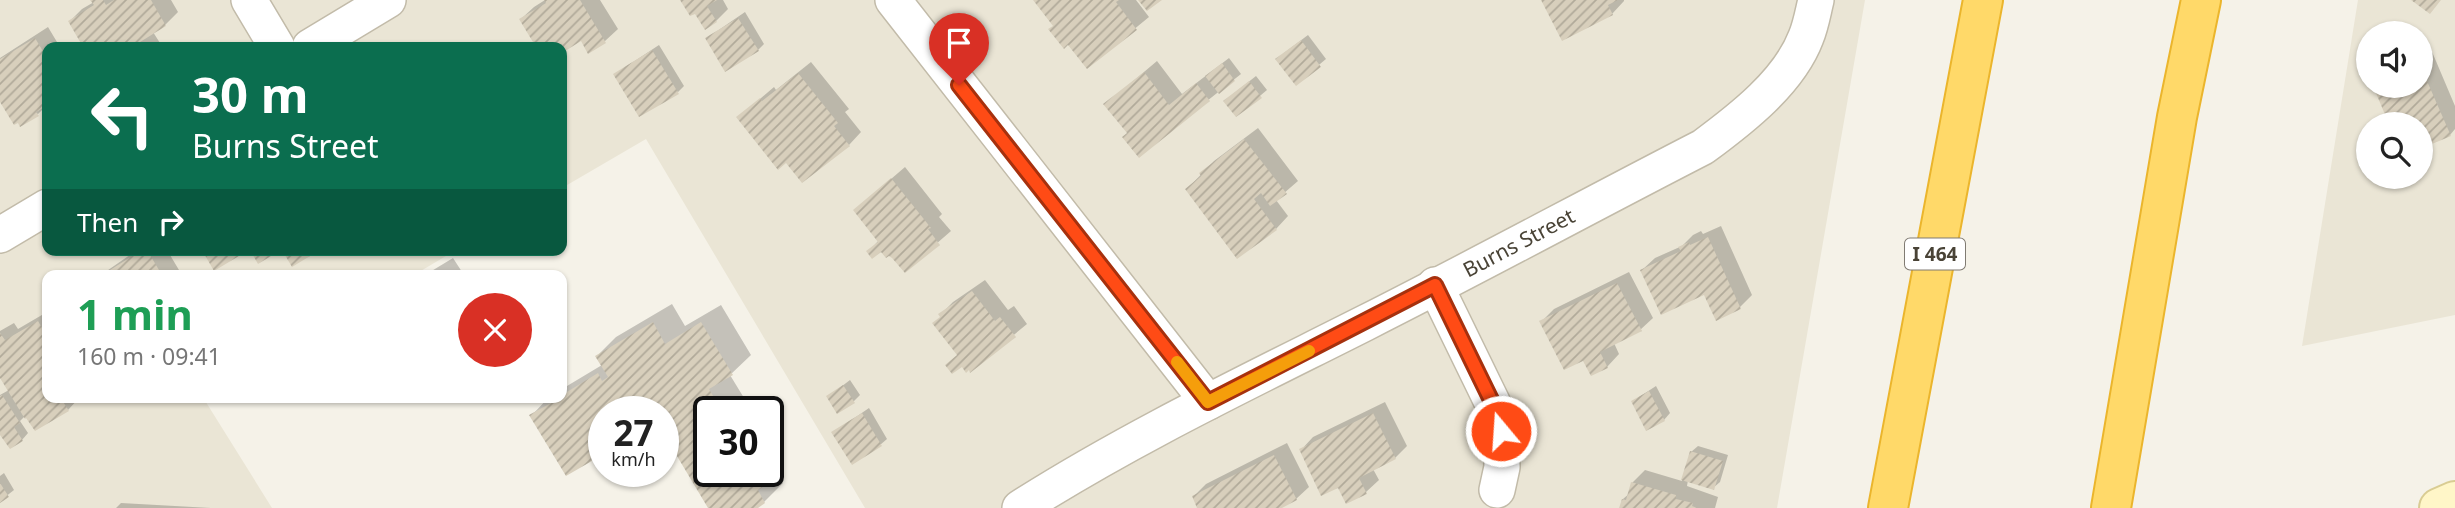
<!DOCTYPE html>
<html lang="en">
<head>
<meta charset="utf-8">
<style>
	body { margin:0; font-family:"Noto Sans",sans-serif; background:#f2f2f2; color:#222; height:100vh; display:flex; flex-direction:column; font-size:26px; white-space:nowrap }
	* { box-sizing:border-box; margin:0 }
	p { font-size:23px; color:#767676 }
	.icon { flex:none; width:38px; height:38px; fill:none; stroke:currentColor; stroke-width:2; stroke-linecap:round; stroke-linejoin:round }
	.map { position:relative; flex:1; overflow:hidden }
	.details { position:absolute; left:42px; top:270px; width:525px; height:133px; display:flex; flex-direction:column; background:#fff; border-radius:14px; box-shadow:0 2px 5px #0004 }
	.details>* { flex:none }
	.top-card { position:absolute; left:42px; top:42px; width:525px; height:214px; border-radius:14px; box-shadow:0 2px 5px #0004; background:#0b6e4f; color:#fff; overflow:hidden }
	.controls { position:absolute; left:2356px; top:21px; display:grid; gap:14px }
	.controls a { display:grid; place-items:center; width:77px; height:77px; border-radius:50%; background:#fff; box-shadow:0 2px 5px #0004; font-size:35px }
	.speed { position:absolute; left:588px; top:396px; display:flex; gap:14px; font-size:35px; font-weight:700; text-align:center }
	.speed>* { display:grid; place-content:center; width:91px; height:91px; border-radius:50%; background:#fff; box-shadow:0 2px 5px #0004; line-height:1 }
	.speed small { font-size:18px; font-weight:400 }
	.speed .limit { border:4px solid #111; border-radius:10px; background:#fff; color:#111 }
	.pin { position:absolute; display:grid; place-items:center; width:60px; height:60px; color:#fff; margin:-72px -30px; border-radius:50% 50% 50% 0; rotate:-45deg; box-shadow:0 0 7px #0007 }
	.pin .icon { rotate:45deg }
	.me { position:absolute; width:77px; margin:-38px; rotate:342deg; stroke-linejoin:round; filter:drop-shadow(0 0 5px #0008) }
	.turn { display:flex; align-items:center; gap:24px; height:147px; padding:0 35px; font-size:32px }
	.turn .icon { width:91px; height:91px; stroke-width:2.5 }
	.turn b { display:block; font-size:49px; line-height:60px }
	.then { display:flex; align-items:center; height:66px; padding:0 35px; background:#0003; gap:14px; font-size:26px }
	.round { display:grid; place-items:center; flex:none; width:74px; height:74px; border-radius:37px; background:#f2f2f2 }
	.overview { display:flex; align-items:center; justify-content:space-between; height:119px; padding:0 35px }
	h1 { font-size:42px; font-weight:700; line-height:52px; color:#1e9e55 }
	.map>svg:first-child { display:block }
	.residential { fill:#eae5d5; fill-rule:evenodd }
	.shadow { fill:#0003 }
	.building { fill:url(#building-hatch) }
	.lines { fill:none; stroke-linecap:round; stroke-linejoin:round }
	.minor-casing { stroke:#c2bba9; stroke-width:38 }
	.secondary-casing { stroke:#d9cc93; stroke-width:42 }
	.motorway-casing { stroke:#ebb52c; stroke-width:42 }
	.minor { stroke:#fff; stroke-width:35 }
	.secondary { stroke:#fff6c8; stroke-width:38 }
	.motorway { stroke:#ffd969; stroke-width:38 }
	.route-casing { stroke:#a6310e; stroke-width:18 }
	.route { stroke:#ff4b15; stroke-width:12 }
	.slow { stroke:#f59e0b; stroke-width:12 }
	.labels { text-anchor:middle; stroke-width:7; stroke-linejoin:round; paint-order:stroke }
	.shield { fill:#fff; stroke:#807b72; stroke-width:2 }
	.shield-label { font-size:19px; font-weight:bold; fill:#494336 }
	.street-label { font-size:21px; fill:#494336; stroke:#fff }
</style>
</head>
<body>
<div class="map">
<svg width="2455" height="508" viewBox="0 0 2455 508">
	<defs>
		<pattern id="building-hatch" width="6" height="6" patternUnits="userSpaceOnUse" patternTransform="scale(1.75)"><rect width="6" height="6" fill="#d8cfbc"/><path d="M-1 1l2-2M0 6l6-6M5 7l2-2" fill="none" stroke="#b1aa9a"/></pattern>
	</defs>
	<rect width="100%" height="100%" fill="#f5f2e8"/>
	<path class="residential" d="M0 0H1865L1777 508H865L646 139 562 188V47H47V250H456L414 275H47V397H207L204 399 272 508H0Z
		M2358 0H2455V315L2302 346ZM2368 33H2420V86H2368ZM2368 124H2420V177H2368Z"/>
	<path class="shadow" d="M92 0H171L178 12 165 25 153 32 160 43 155 47H85L70 21 82 9 94 2Z
		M545 0H600L618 29 605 41 589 52 582 39 562 51V47H539L521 19 534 7Z
		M682 0H723L728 9 716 21 695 11Z
		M1035 0H1136L1149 17 1088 67Z
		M1543 0H1624V1L1612 14Z
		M745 12 764 44 758 50 707 38Z
		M48 27 60 47H47V105L38 114 0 99V58Z
		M1308 35 1326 59 1296 84 1284 53Z
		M659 45 684 86 678 92 615 74Z
		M2430 47 2455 106V129L2450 135 2420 124H2391L2375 86H2420V51Z
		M1229 58 1241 74 1139 155 1129 133 1106 104 1157 61 1182 94Z
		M811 62 849 109 845 112 861 132 849 145 787 160 739 117 774 87 776 90Z
		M1256 76 1267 90 1237 115 1232 95Z
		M1258 128 1298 181 1276 200 1288 216 1276 229 1187 189 1214 161Z
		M905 167 942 214 939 217 951 231 905 271 893 256 881 250 868 252 879 240 855 210Z
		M1721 226 1752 295 1740 307 1642 270 1655 258 1682 246 1693 235 1701 231 1703 234Z
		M137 250H167L182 275H101Z
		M453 258 464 275H425Z
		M1629 272 1653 318 1640 330 1614 343 1619 354 1607 367 1584 358 1542 321 1554 309Z
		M985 280 1008 310 1014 306 1027 324 971 370 959 354 940 315 953 302Z
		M672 304 685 326 721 305 751 355 730 375 752 411H709V471H768V439L783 465 777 472 783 483 764 502 754 508H710L670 441 663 448V411L532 415 549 397H562V389L602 365 597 356 616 337Z
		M47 312V397H80L68 410 25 416 20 421 28 433 22 440 0 433V395L9 390 0 375V331L14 323 18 329Z
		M850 380 860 395 853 402 829 396Z
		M1656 386 1670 413 1664 420 1633 401Z
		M1385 402 1407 446 1395 458 1373 469 1379 480 1366 492 1347 502 1339 485 1301 450 1313 437Z
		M869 408 887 439 880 445 834 432Z
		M1287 443 1309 487 1296 499 1278 508H1199L1194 496 1206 484Z
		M1698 446 1728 455 1720 482 1713 488 1688 480 1687 486 1718 497 1715 508H1621L1623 499 1630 493 1632 483 1645 470 1682 481 1691 452Z
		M4 473 14 490 0 501V476Z
		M121 503 211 508H116Z"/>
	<path class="building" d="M90 0H103L106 5 114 0H151L166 26 140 42 143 47H83L68 21 94 5Z
		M544 0H580L606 43 588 54 581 41 562 53V47H536L519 19 546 3Z
		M680 0H717L707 6 717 22 705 30 695 14 690 16Z
		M1033 0H1119L1116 2 1137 30 1087 69 1068 45 1064 49 1048 29 1053 26Z
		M1138 0H1162L1147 11Z
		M1541 0H1618L1608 5 1613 15 1562 41Z
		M2411 0H2441L2430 14Z
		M738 18 759 51 725 72 705 38Z
		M35 38 47 58V106L36 112 39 116 20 127 18 123 14 125 0 102V59Z
		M1301 40 1321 67 1296 86 1275 59Z
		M652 50 679 94 639 117 613 74Z
		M1222 63 1235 81 1219 94 1205 76Z
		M2420 65 2451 136 2420 149V124H2389L2373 86H2420Z
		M1144 72 1169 105 1196 83 1210 101 1139 158 1122 137 1127 133 1103 104Z
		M798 73 838 123 834 126 850 146 802 183 786 163 778 170 736 117 760 98 762 101Z
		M1249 81 1262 98 1236 117 1223 101Z
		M1244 139 1287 194 1270 206 1261 193 1254 199 1277 230 1237 259 1185 189 1201 176 1199 173Z
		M891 178 931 228 928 229 940 245 905 273 892 258 889 256 886 258 881 252 872 259 866 251 878 242 853 210Z
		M1708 237 1741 309 1716 321 1704 295 1661 315 1640 270 1681 251 1678 247 1689 242 1690 245Z
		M142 250H147L162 275H102Z
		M202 250H249L214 271Z
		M250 250H281L258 264Z
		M282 250H313L315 253 292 267Z
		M1617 283 1642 331 1600 352 1608 368 1591 376 1583 361 1564 370 1539 321Z
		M972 291 995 321 1000 317 1016 337 970 373 969 370 966 373 962 367 952 374 945 365 957 355 932 323 940 317 938 314Z
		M38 321 47 336V397H60L69 411 35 431 26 418 25 419 0 378V333L5 340Z
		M653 322 665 344 701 322 733 375 709 389 722 411H709V471H757L766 485 758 490 765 503 758 508H708L665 436 663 437V411H604V454L566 476 529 415 562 397V395L598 373 602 381 608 377 595 356Z
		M843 385 855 403 837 414 826 396Z
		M1649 391 1665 421 1646 431 1631 401Z
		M2 395 20 423 14 427 23 441 10 449 0 435V396Z
		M862 413 882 446 852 465 831 432Z
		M1373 413 1396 459 1359 478 1367 494 1346 504 1338 488 1321 496 1299 449Z
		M1690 451 1723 461 1714 490 1681 480Z
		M1274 455 1297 500 1282 508H1197L1192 496Z
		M1631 482 1676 495V499L1693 503 1692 506 1697 508H1619L1622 499 1626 500Z
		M0 483 9 497 0 503Z"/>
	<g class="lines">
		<g class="minor-casing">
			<g id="minor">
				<path d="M249 0 277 47"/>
				<path d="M893 0 1208 402"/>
				<path d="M310 47 388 0"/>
				<path d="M0 235 47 207"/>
				<path d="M1435 285 1493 404 1501 431 1502 467 1497 490"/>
				<path id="s1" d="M1020 508C1130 438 1248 382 1365 323 1478 266 1590 205 1703 147 1741 119 1789 82 1806 37 1811 25 1813 12 1816 0"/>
			</g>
		</g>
		<g class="secondary-casing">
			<path id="secondary" d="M2439 508 2455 501"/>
		</g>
		<g class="motorway-casing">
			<path id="motorway" d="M1888 508 1983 0
				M2111 508 2177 117 2201 0"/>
		</g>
		<use href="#minor" class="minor"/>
		<use href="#secondary" class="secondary"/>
		<use href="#motorway" class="motorway"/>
	</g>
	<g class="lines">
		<g class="route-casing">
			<path id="route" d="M959 85 1208 402 1435 285 1493 404 1501 431"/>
		</g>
		<use href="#route" class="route"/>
		<path class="slow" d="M1177 362 1208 402 1309 351"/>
	</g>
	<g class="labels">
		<rect class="shield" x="1905" y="238.5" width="60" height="31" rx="5"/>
		<g class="shield-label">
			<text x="1935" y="261">I 464</text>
		</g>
		<g class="street-label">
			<text dy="7" stroke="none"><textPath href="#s1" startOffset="565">Burns Street</textPath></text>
		</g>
	</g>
</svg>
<div class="controls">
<a><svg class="icon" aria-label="sound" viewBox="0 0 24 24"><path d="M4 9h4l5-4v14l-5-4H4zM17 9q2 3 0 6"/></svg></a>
<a><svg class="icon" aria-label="search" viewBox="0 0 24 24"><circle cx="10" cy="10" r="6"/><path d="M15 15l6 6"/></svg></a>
</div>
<div class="speed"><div>27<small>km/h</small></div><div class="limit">30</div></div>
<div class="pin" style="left:959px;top:85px;background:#d93025"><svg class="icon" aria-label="arrive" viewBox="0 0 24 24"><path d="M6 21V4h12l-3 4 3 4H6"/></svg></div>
<svg class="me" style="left:1501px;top:431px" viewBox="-20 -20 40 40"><circle r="17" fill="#ff4b15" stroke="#fff" stroke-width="3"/><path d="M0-11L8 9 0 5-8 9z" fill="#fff"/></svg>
<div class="top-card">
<div class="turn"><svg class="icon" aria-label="left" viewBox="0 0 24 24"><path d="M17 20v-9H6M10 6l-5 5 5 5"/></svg><div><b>30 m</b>Burns Street</div></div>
<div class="then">Then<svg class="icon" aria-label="right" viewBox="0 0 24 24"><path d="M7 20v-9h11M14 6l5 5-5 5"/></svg></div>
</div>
<section class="details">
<div class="overview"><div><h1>1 min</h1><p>160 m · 09:41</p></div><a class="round" style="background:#d93025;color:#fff"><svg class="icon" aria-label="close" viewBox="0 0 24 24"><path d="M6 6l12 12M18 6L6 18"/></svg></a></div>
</section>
</div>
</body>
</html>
